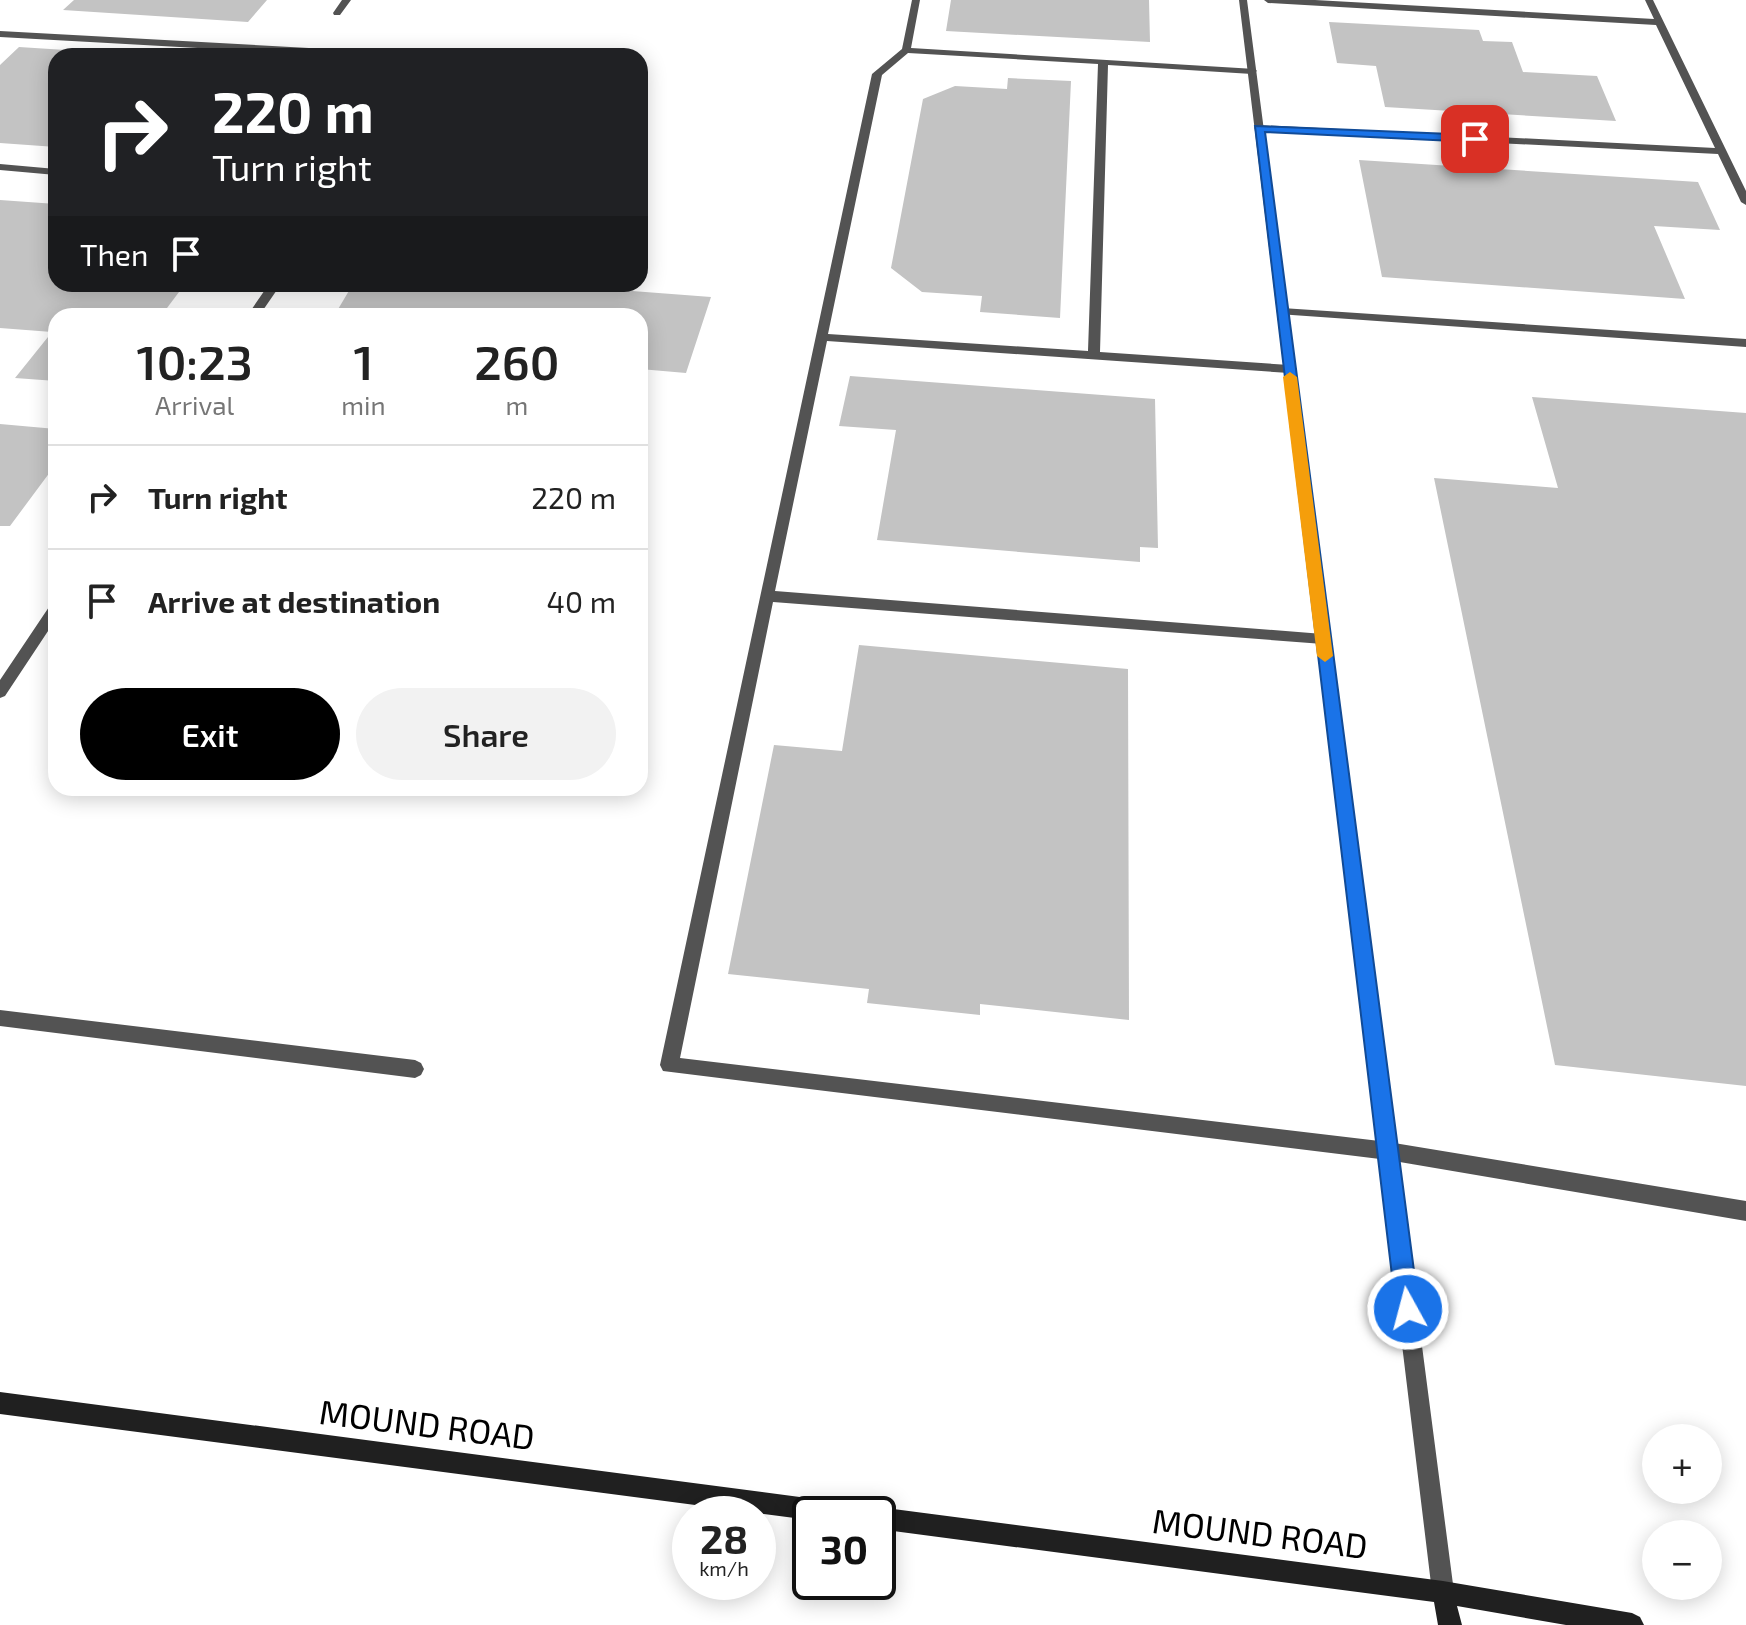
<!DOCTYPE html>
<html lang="en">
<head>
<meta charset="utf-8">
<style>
	body { margin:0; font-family:"Exo 2",sans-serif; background:#f2f2f2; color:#222; height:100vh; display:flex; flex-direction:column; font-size:30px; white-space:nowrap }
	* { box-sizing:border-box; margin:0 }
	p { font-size:26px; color:#767676 }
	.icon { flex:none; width:44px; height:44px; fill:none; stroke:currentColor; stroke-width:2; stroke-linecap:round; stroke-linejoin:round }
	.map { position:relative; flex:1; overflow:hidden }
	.sheet { position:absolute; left:48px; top:308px; width:600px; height:488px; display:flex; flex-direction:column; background:#fff; border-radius:24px; box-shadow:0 4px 20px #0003 }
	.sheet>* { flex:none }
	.hud { position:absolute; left:48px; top:48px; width:600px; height:244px; border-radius:24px; box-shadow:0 4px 20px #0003; background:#202124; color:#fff; overflow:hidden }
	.tools { position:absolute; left:1642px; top:1424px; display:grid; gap:16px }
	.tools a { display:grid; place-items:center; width:80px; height:80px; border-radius:50%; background:#fff; box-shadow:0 4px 20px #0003; font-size:40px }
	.speed { position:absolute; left:672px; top:1496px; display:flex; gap:16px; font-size:40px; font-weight:700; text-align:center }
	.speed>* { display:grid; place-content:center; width:104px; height:104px; border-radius:50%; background:#fff; box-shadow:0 4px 20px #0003; line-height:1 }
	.speed small { font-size:20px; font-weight:400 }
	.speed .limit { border:4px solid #111; border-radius:12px; background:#fff; color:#111 }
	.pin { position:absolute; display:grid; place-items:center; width:68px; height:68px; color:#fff; margin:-34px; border-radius:16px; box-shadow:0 4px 12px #0006 }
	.me { position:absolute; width:88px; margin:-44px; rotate:353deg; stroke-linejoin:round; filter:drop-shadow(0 0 6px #0008) }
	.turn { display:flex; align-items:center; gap:28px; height:168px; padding:0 32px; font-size:36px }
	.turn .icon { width:104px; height:104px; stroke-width:2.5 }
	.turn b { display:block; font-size:56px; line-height:68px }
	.then { display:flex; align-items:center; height:76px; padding:0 32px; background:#0003; gap:16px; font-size:30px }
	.eta { display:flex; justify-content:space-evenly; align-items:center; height:136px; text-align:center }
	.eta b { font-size:48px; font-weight:600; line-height:56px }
	.button { display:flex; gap:16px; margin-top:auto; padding:16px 32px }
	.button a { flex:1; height:92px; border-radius:48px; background:#000; color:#fff; font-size:32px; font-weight:600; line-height:92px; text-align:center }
	.button a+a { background:#f2f2f2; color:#222 }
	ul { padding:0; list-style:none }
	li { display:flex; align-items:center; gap:24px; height:104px; padding:0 32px; border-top:2px solid #e0e0e0 }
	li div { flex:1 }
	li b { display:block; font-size:30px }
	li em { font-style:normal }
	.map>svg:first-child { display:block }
	.building { fill:#c3c3c3 }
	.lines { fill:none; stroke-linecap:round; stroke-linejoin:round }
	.service { fill:#535353; fill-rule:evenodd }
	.minor { fill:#535353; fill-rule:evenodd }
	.secondary { fill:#202020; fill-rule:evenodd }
	.route { fill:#1a73e8; stroke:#114b97; stroke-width:2 }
	.slow { fill:#f59e0b }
	.labels { text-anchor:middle; stroke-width:8; stroke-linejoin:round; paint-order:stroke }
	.near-street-label { font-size:34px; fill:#000; stroke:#fff }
</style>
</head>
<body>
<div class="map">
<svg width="1746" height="1625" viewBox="0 0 1746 1625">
	<rect width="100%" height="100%" fill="#fff"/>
	<path class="building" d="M74 0H267L248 22 63 10Z
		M951 0H1149L1150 42 946 31Z
		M1329 22 1479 30 1483 41 1512 42 1523 72 1597 76 1616 121 1385 107 1376 66 1337 63Z
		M19 47 128 54V56H56V147L0 143V65Z
		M1008 78 1071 81 1060 318 980 312 982 296 922 292 891 268 923 99 955 86 1007 89Z
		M1359 160 1698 182 1720 230 1654 226 1685 299 1382 277Z
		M0 200 56 204V284H185L161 316H56V381L15 378 52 332 0 328Z
		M353 284H540L711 297 686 373 640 369V316H334Z
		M850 376 1155 399 1158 548 1140 547V562L877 540 896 430 839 426Z
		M1532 397 1746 413V1086L1555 1065 1434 478 1558 488Z
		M0 424 56 429V464L10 526H0Z
		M859 645 1128 669 1129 1020 980 1004V1015L867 1003 869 989 728 974 774 745 842 751Z"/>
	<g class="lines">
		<path class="service" d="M342 0H351L340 15H334L333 13Z
			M912 0H920L911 48 1255 69 1257 71 1252 74 1108 65 1100 352 1289 365 1295 369 1289 373 827 341 775 591 1323 634 1330 639 1323 644 773 602 680 1058 1388 1142 1746 1201V1221L1388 1160 663 1071 660 1065 872 74 902 49ZM908 53 1098 64 1088 351 828 334 882 75Z
			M1264 0H1315L1654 19 1645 0H1653L1746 191V205L1741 202 1718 154 1259 131 1254 128 1259 125 1715 148 1656 25 1268 3Z
			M0 31 327 49 339 56 0 37Z
			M0 164 56 169V175L0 170Z
			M1282 308 1746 339V347L1278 314V310Z
			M640 407 646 412 640 416Z
			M0 1010 415 1060 421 1063 424 1069 421 1075 415 1078 0 1026Z"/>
		<path class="minor" d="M1239 0H1247L1454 1592 1451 1600 1443 1603 1435 1600 1432 1592Z
			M269 284H281L259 316H247Z
			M56 603V619L5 696 0 698V680L51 604Z"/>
		<path class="secondary" d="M0 1392 845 1503 853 1506 856 1514H810V1520L0 1414Z
			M878 1507 1443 1581 1632 1613 1640 1617 1644 1625H1566L1457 1606 1462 1625H1438L1434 1602 878 1529V1514H869L870 1510Z"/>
	</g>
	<path class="route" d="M1255 126 1475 135 1481 139 1475 142 1265 132 1419 1309 1416 1317 1408 1320 1399 1317 1396 1309Z"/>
	<path class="slow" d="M1290 372 1297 377 1333 656 1325 662 1317 656 1283 377Z"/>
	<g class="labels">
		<g class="near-street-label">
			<text transform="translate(427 1425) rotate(7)" y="12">MOUND ROAD</text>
			<text transform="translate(1260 1534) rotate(7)" y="12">MOUND ROAD</text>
		</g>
	</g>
</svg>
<div class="tools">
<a>+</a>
<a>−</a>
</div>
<div class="speed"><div>28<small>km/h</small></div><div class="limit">30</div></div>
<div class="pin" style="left:1475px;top:139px;background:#d93025"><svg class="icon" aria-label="arrive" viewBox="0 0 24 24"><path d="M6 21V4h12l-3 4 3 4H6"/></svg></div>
<svg class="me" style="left:1408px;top:1309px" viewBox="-20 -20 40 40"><circle r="17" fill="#1a73e8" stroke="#fff" stroke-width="3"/><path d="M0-11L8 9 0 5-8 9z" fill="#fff"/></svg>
<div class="hud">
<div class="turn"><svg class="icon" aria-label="right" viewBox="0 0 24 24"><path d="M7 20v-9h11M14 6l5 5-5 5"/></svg><div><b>220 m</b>Turn right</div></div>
<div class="then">Then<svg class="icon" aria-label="arrive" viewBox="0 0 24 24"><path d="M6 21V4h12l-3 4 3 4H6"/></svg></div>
</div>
<section class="sheet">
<div class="eta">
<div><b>10:23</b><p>Arrival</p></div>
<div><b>1</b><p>min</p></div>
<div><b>260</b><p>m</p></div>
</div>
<ul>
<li><svg class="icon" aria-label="right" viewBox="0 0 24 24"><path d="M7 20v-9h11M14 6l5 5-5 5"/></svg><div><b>Turn right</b></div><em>220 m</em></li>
<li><svg class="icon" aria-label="arrive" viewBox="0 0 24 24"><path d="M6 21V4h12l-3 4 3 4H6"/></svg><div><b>Arrive at destination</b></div><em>40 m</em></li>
</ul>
<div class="button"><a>Exit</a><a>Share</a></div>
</section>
</div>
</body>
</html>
